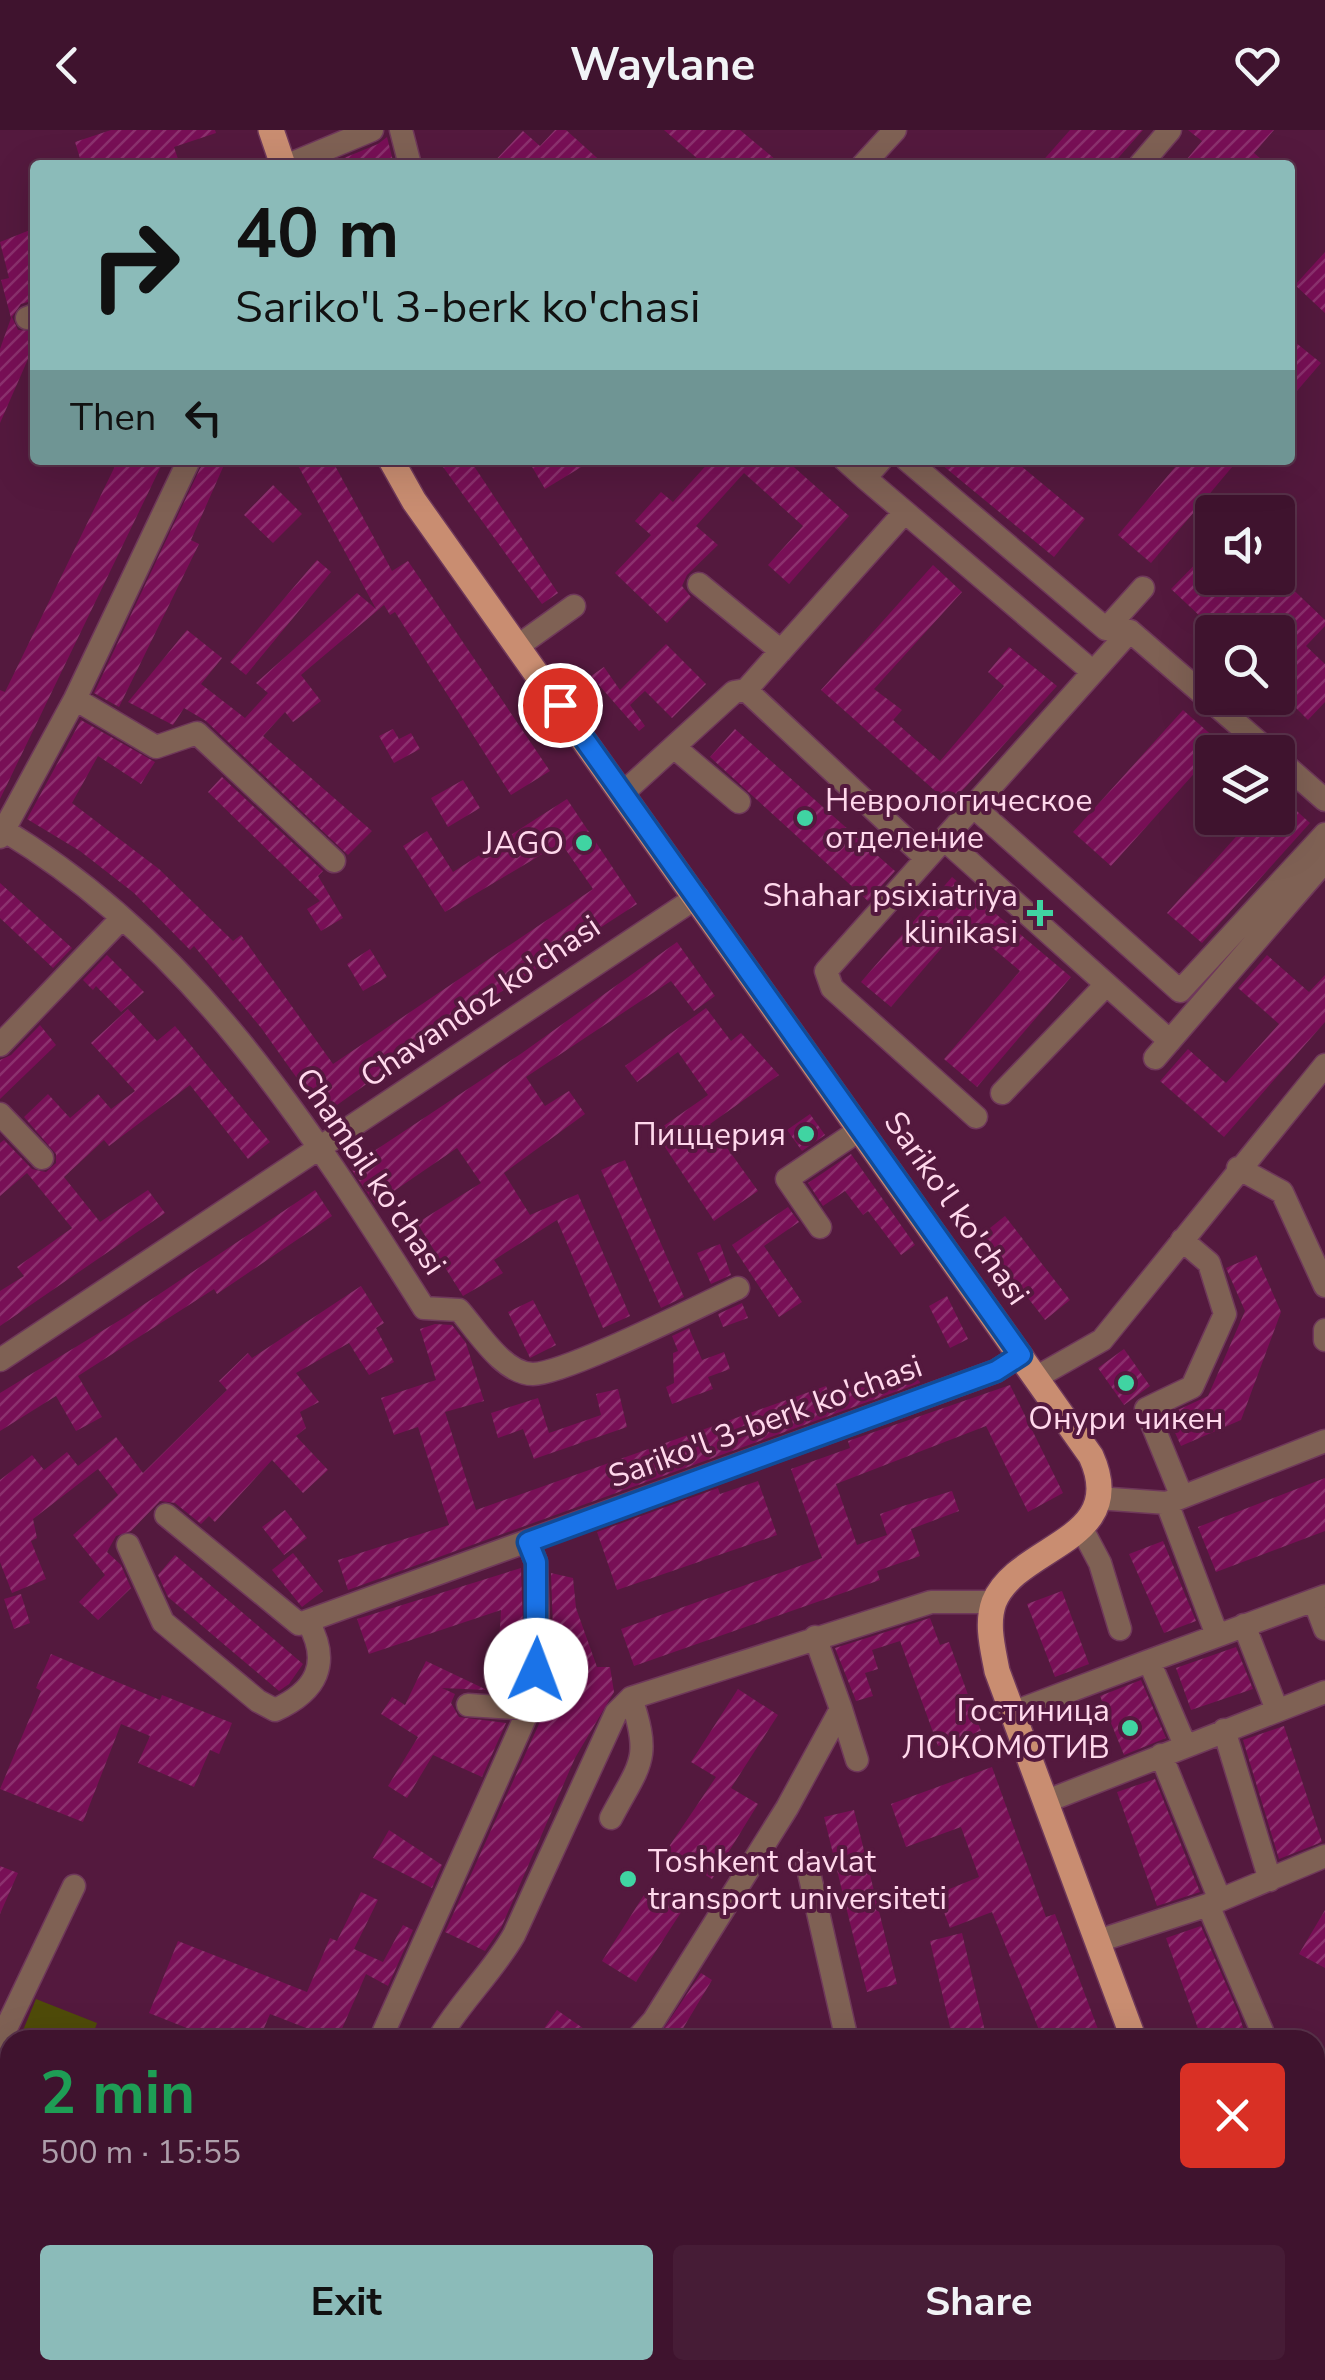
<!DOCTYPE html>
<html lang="en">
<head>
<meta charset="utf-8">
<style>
	body { margin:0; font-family:"Nunito Sans",sans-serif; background:#461c36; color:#f1f3f6; height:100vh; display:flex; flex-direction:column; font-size:38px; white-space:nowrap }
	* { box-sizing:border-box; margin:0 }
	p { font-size:32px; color:#ad9eaa }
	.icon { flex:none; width:55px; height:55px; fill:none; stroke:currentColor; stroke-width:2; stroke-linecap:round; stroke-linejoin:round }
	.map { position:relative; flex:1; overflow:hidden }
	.side { position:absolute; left:0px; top:1900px; width:1325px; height:350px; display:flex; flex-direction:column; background:#3f132e; border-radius:30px 30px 0 0; box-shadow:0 10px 40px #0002,0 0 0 2px #58324a }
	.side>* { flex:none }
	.banner { position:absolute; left:30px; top:30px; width:1265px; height:305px; border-radius:10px; box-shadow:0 10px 40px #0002,0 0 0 2px #58324a; background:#8bbbb9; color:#111; overflow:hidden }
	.fabs { position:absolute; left:1195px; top:365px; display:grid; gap:20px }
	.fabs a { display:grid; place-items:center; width:100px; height:100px; border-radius:10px; background:#3f132e; box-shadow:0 10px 40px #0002,0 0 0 2px #58324a; font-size:50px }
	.pin { position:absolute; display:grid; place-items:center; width:85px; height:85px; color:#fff; margin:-42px; border:5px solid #fff; border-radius:50%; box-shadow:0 2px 10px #0007 }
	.me { position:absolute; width:110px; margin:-55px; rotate:2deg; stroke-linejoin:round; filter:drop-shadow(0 0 8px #0008) }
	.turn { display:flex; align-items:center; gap:35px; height:210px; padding:0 40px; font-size:45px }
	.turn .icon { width:130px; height:130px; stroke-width:2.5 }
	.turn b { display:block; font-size:70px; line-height:85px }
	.then { display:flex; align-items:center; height:95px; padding:0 40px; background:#0003; gap:20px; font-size:38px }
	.round { display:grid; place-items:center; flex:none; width:105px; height:105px; border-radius:10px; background:#461c36 }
	.summary { display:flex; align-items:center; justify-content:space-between; height:170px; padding:0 40px }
	h1 { font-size:60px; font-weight:700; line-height:75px; color:#1e9e55 }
	.cta { display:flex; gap:20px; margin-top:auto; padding:20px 40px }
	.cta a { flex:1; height:115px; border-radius:10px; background:#8bbbb9; color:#111; font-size:40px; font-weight:700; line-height:115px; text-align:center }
	.cta a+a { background:#461c36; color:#f1f3f6 }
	header { display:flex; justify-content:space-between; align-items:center; height:130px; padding:0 40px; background:#3f132e; font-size:45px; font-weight:700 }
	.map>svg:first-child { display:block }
	.park { fill:#4f4b09 }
	.building { fill:url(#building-hatch) }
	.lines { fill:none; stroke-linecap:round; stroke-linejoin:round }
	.minor-casing { stroke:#6f385a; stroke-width:25 }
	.major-casing { stroke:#6f385a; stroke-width:28 }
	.minor { stroke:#7f6154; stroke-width:22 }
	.major { stroke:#c98d71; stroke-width:25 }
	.route-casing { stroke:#114b97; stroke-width:25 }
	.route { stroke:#1a73e8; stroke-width:18 }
	.poi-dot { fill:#40d4a2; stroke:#54193e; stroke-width:4 }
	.labels { text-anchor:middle; stroke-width:8; stroke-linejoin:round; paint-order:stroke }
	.poi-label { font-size:32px; fill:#ffd8ec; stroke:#54193e; text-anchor:end }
	.street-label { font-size:32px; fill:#ffd8ec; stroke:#54193e }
</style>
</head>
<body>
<header><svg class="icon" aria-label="back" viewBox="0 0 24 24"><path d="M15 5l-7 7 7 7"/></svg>Waylane<svg class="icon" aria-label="heart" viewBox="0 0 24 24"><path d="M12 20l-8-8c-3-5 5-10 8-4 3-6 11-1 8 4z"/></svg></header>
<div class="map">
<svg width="1325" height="2250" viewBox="0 0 1325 2250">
	<defs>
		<pattern id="building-hatch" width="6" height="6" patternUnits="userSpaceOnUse" patternTransform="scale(2.5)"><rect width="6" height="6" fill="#780f56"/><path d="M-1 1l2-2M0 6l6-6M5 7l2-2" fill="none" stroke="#8c316e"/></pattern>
	</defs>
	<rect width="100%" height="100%" fill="#54193e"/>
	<path class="park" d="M36 1869 97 1893 91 1910H19Z"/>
	<path class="building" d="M111 0H215L216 3 174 17 180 35H82L75 12Z
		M555 0H566L605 35H491L523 1 540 16Z
		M664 0H740L782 35H705Z
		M1070 0H1143L1112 35H1039Z
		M1188 0H1274L1254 23 1268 35H1182L1202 11Z
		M387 7 394 35H327L378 14Z
		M35 98V170L21 174 12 187 18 200 35 201V213L0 293V219L11 188 1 150 9 148 0 112Z
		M1325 122V183L1295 155Z
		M1290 208 1321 233 1290 269Z
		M118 330H164L0 669V560L5 562Z
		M204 330 224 335 191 410 199 414 119 577 94 563Z
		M295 330H332L392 441 408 431 550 641 511 665 395 482 390 485 384 475 301 545 321 571 293 592 285 582 263 606 372 701 348 725 206 591 184 578 173 595 128 572 187 500 222 528 201 554 245 588 268 563 256 553 357 463 376 479Z
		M438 330H470L558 463 542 474Z
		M528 330H593L545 359Z
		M711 330H786L849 386 789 454 768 435 803 396 744 343 696 396 718 415 687 445 682 456 691 467 667 493 615 443 651 405 635 391 661 362 673 372Z
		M936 330H1014L1085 389 1054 427Z
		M1181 330H1238L1151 433 1118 405Z
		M273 355 302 384 273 413 244 385Z
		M1212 417V448H1281L1325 490V496L1306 516 1325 534V572L1308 590 1278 560V502H1217L1171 459Z
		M317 430 331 442 246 545 230 532Z
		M933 435 962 462 874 559 902 580 893 590 940 631 1004 556 988 542 1009 517 1057 556 950 674 821 560Z
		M666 514 706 554 672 588 645 561 630 575 645 596 639 601 591 546 604 537 620 560Z
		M1183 580 1231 622H1212V648L1200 637 1111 736 1073 702Z
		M81 590 155 632 141 654 98 626 72 673 159 739 233 811 241 805 333 934 593 759 561 713 445 782 403 716 427 701 453 742 567 669 637 774 448 896 323 985 262 899 194 816 190 820 134 763 80 721 27 689Z
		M393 599 399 609 411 603 420 619 394 633 379 606Z
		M735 599 895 741 868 771 710 627Z
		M222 647 323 741 318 746 343 788 321 801 307 779 320 771 208 662Z
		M463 650 480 678 448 697 431 668Z
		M1278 664 1310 693 1202 813 1167 783 1253 688H1278Z
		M952 747 1071 847 977 957 944 929 1020 841 963 793 891 877 861 852Z
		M0 753 72 818 53 838 0 788Z
		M677 812 715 866 694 881 671 851 526 947 545 976 569 961 585 984 504 1043 530 1085 578 1064 630 1186 603 1198 557 1090 494 1130 503 1143 463 1166 417 1093 481 1053 457 1018 375 1074 350 1037 522 923Z
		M370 819 387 847 363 861 347 834Z
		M107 825 144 862 121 882 96 856 93 860 83 850Z
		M1267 825 1309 862 1325 845V892L1224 1007 1160 951 1188 919 1226 953 1279 894 1238 858Z
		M706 878 731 911 741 903 779 945 710 994 758 1061 714 1091 655 1002 708 965 678 922 637 952 625 936Z
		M128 879 157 911 175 896 270 1012 248 1029 190 955 109 1016 104 1010 64 1047 100 1092 148 1060 165 1083 0 1196V1161L24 1146 17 1137 72 1098 27 1043 0 1066V1013L4 1010 32 1039 46 1042 56 1033V1024L24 987 48 964 70 988 98 964 111 979 135 961 91 913Z
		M40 895 56 915 0 969V930L11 925Z
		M810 984 825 1005 802 1021 787 1000Z
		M851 1024 915 1115 901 1125 868 1081 863 1085 845 1061 823 1076 808 1053Z
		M625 1030 684 1167 661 1178 601 1040Z
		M315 1060 332 1086 217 1164 214 1159 78 1246 102 1287 76 1301 56 1266 0 1301V1263L125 1187Z
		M788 1077 799 1092 764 1116 802 1172 779 1187 732 1115Z
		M1005 1086 1070 1170 1045 1190 980 1106Z
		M720 1114 731 1145 711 1154 697 1123Z
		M1256 1125 1281 1182 1241 1290 1181 1316 1167 1285 1208 1266 1245 1181 1226 1138Z
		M361 1156 384 1193 376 1198 394 1232 369 1245 349 1213 296 1243 319 1272 300 1282 306 1298 296 1306 328 1340 303 1363 272 1330 215 1392 209 1386 201 1394 175 1373 160 1371 131 1401 116 1406 107 1422 121 1435 131 1458 98 1490 79 1472 105 1445 73 1405 118 1365 98 1339 33 1389 37 1408 31 1411 46 1449 12 1463 0 1432V1350L32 1325 44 1340 67 1322 78 1336 116 1307 143 1343 227 1260 219 1251 248 1223 252 1228Z
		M947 1166 968 1209 950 1218 929 1176Z
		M533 1170 556 1215 530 1228 508 1182Z
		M742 1173 748 1188 723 1197 718 1184Z
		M435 1194 452 1195 466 1213 484 1271 445 1282 476 1380 826 1256 828 1261 913 1231 920 1253 348 1460 338 1430 449 1395 418 1297 394 1305 381 1268 436 1250 420 1199Z
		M689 1198 702 1230 724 1222 730 1239 708 1247 713 1259 672 1274 666 1257 674 1253 673 1223 678 1221 672 1206Z
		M1124 1219 1150 1256 1124 1275 1098 1238Z
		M1010 1255 1063 1363 1028 1382 986 1296 836 1354 857 1415 887 1405 880 1384 903 1376 952 1361 959 1381 911 1399 920 1426 877 1441 880 1450 634 1536 621 1499 822 1428 791 1339 850 1318 848 1311Z
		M618 1259 627 1297 534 1329 523 1299 498 1308 491 1283 538 1268 549 1303 601 1285 596 1264Z
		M1325 1348V1401L1216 1442 1198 1397Z
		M758 1351 777 1405 617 1460 597 1402 718 1358 720 1364Z
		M285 1380 307 1408 284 1425 262 1397Z
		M1163 1411 1196 1491 1164 1503 1129 1424Z
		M293 1423 323 1461 302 1477 272 1440Z
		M175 1425 303 1534 289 1554 279 1561 168 1467 158 1445Z
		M521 1438 523 1498 516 1563 496 1562 501 1480 369 1524 357 1489Z
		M551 1443 573 1448 576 1478 597 1537H610L614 1562 575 1628 501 1798 485 1821 445 1802 543 1585 553 1500Z
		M1062 1461 1089 1534 1055 1547 1027 1474Z
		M21 1464 30 1493 14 1499 4 1469Z
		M930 1488 940 1515 949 1512 981 1601 938 1616 900 1511 872 1520 878 1539 865 1543 873 1566 856 1571 835 1518Z
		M1236 1517 1253 1559 1191 1580 1176 1538Z
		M51 1524 160 1570 162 1565 232 1593 219 1624 210 1620 194 1657 138 1633 150 1606 121 1594 83 1692 0 1659 41 1561 36 1558Z
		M426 1531 487 1560 442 1558 455 1564 451 1573 459 1587 506 1593 482 1647 433 1625 407 1668 388 1656 418 1607 381 1584 392 1567 405 1575Z
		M1141 1550 1166 1608 1124 1625 1100 1566Z
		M738 1559 778 1585 731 1658 758 1674 712 1749 666 1721 716 1647 691 1632Z
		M1284 1596 1322 1712 1279 1729 1243 1610Z
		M992 1637 1046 1787 1055 1784 1102 1910H1043L992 1782 950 1798 937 1764 979 1747 961 1697 906 1717 891 1674Z
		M1155 1649 1200 1762 1157 1776 1117 1662Z
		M854 1680 897 1854 867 1862 824 1687Z
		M389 1700 442 1735 432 1758 373 1728Z
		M0 1736 18 1743 0 1784Z
		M651 1754 685 1776 636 1852 602 1831Z
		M361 1762 378 1770 354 1819 383 1832 403 1795 413 1800 388 1856 366 1844 337 1910 270 1884 259 1910H217L149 1883 178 1811 307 1862 330 1808 337 1811Z
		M1325 1780V1838L1299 1824Z
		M1201 1796 1238 1882 1247 1910H1202L1166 1808Z
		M962 1803 987 1910H953L930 1811Z
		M701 1843 712 1850 676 1910H656Z
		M557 1880 600 1910H536Z"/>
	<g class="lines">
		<g class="minor-casing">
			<path id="minor" d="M401 0 410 35
				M288 35 372 0
				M863 35 895 0
				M1140 35 1170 0
				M27 188 35 185
				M845 330 865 348 881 330
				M907 330 1106 499 1130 501 826 841 832 858 976 987
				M865 348 905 382
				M699 454 781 521
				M1106 499 1143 458
				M1130 501 1270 622
				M518 516 574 476
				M746 560 905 382 1093 542
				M75 569 156 617 197 603 334 731
				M674 617 739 672
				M1278 629 1325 670
				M623 663 734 562 746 560 926 728
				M974 677 1180 861 1325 704
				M0 698C190 810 309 996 424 1178L459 1180C477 1200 503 1244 533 1244 565 1244 701 1175 738 1158
				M0 707 75 569 189 330
				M945 710 1170 911
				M0 915 122 788
				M1155 928 1325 731
				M1002 963 1104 857
				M0 984 42 1028
				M1238 1038 1282 1062 1325 1156
				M820 1097 787 1049 861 999
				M1182 1110 1209 1133 1225 1184 1192 1257 1146 1279 1182 1367
				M1325 1200V1210
				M0 1230 697 767
				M1037 1247 1102 1210 1325 935
				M1097 1368 1167 1373 1325 1311
				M1167 1373 1217 1505
				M166 1385 299 1494 996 1241 1021 1225
				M1082 1399 1100 1433 1120 1499
				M128 1415 163 1492 258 1571 275 1580C317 1561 331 1533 308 1492
				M1314 1470 1325 1499
				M1244 1495 1277 1580
				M1149 1531 1325 1466
				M468 1575 529 1579
				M841 1579 857 1630
				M1014 1582 1149 1531 1185 1615
				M1224 1600 1270 1750
				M1161 1625 1220 1770
				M1047 1671 1325 1562
				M611 1688C640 1633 652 1630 631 1568
				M807 1734 847 1910
				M1208 1775 1262 1901
				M1098 1811 1208 1775 1325 1726
				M380 1910 529 1579 538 1499 536 1432 528 1412
				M438 1910C460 1872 492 1843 514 1805L616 1583 631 1568 931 1472H994
				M636 1910 654 1890 787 1678 841 1579 815 1507
				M0 1911 74 1756
				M0 2006 10 2011
				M1315 2059 1325 2043
				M0 2164 10 2140
				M1315 2218 1325 2200
				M541 2240 564 2250
				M911 2240 918 2250
				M1125 2240 1128 2250
				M174 2250 178 2240
				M228 2250 232 2240
				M357 2250 362 2240
				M1207 2250 1212 2240
				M1298 2250 1303 2240"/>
		</g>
		<g class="major-casing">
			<path id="major" d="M271 0 283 35
				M391 330 414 371 1091 1326C1130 1412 1018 1414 994 1472 986 1494 993 1519 997 1541L1134 1910
				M1315 2139 1325 2144"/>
		</g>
		<use href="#minor" class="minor"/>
		<use href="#major" class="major"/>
	</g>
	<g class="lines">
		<g class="route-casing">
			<path id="route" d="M536 1540V1432L528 1412 996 1241 1021 1225 560 575"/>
		</g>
		<use href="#route" class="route"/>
	</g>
	<g class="poi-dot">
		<circle cx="805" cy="688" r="10"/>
		<circle cx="584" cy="713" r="10"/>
		<path d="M1035 768h10v10h10v10h-10v10h-10v-10h-10v-10h10z"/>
		<circle cx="806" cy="1004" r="10"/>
		<circle cx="1126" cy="1253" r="10"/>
		<circle cx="1130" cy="1598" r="10"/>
		<circle cx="628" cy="1749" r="10"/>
	</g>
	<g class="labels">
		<g class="poi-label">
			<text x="825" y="681" text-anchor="start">Неврологическое<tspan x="825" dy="37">отделение</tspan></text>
			<text x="564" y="724">JAGO</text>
			<text x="1018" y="776">Shahar psixiatriya<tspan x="1018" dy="37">klinikasi</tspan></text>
			<text x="786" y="1015">Пиццерия</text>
			<text x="1126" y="1299" text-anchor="middle">Онури чикен</text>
			<text x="1110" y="1591">Гостиница<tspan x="1110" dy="37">ЛОКОМОТИВ</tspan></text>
			<text x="648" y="1742" text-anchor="start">Toshkent davlat<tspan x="648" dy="37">transport universiteti</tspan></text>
		</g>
		<g class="street-label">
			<text transform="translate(480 871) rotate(-34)" y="11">Chavandoz ko'chasi</text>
			<text transform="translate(371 1041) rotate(56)" y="11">Chambil ko'chasi</text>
			<text transform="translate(957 1078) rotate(55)" y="11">Sariko'l ko'chasi</text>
			<text transform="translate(765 1291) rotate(-20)" y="11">Sariko'l 3-berk ko'chasi</text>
		</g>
	</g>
</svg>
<div class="fabs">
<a><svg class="icon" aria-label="sound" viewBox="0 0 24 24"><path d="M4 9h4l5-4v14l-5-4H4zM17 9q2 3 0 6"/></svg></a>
<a><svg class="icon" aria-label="search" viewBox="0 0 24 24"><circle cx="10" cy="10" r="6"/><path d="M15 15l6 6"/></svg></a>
<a><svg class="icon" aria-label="layers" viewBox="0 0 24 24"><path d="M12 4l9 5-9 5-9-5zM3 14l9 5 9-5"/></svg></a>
</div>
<div class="pin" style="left:560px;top:575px;background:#d93025"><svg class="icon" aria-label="arrive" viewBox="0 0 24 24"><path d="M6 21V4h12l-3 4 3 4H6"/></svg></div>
<svg class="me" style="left:536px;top:1540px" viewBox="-20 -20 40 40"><circle r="19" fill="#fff"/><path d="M0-13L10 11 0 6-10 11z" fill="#1a73e8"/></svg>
<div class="banner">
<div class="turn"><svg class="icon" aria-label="right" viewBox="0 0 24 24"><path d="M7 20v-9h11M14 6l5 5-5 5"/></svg><div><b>40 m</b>Sariko'l 3-berk ko'chasi</div></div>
<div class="then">Then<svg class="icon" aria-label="left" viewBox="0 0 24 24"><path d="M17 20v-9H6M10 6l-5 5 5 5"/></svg></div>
</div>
<section class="side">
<div class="summary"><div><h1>2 min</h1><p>500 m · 15:55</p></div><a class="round" style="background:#d93025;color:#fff"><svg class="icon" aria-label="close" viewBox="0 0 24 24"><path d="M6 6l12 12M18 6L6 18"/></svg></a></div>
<div class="cta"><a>Exit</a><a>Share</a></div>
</section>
</div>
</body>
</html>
